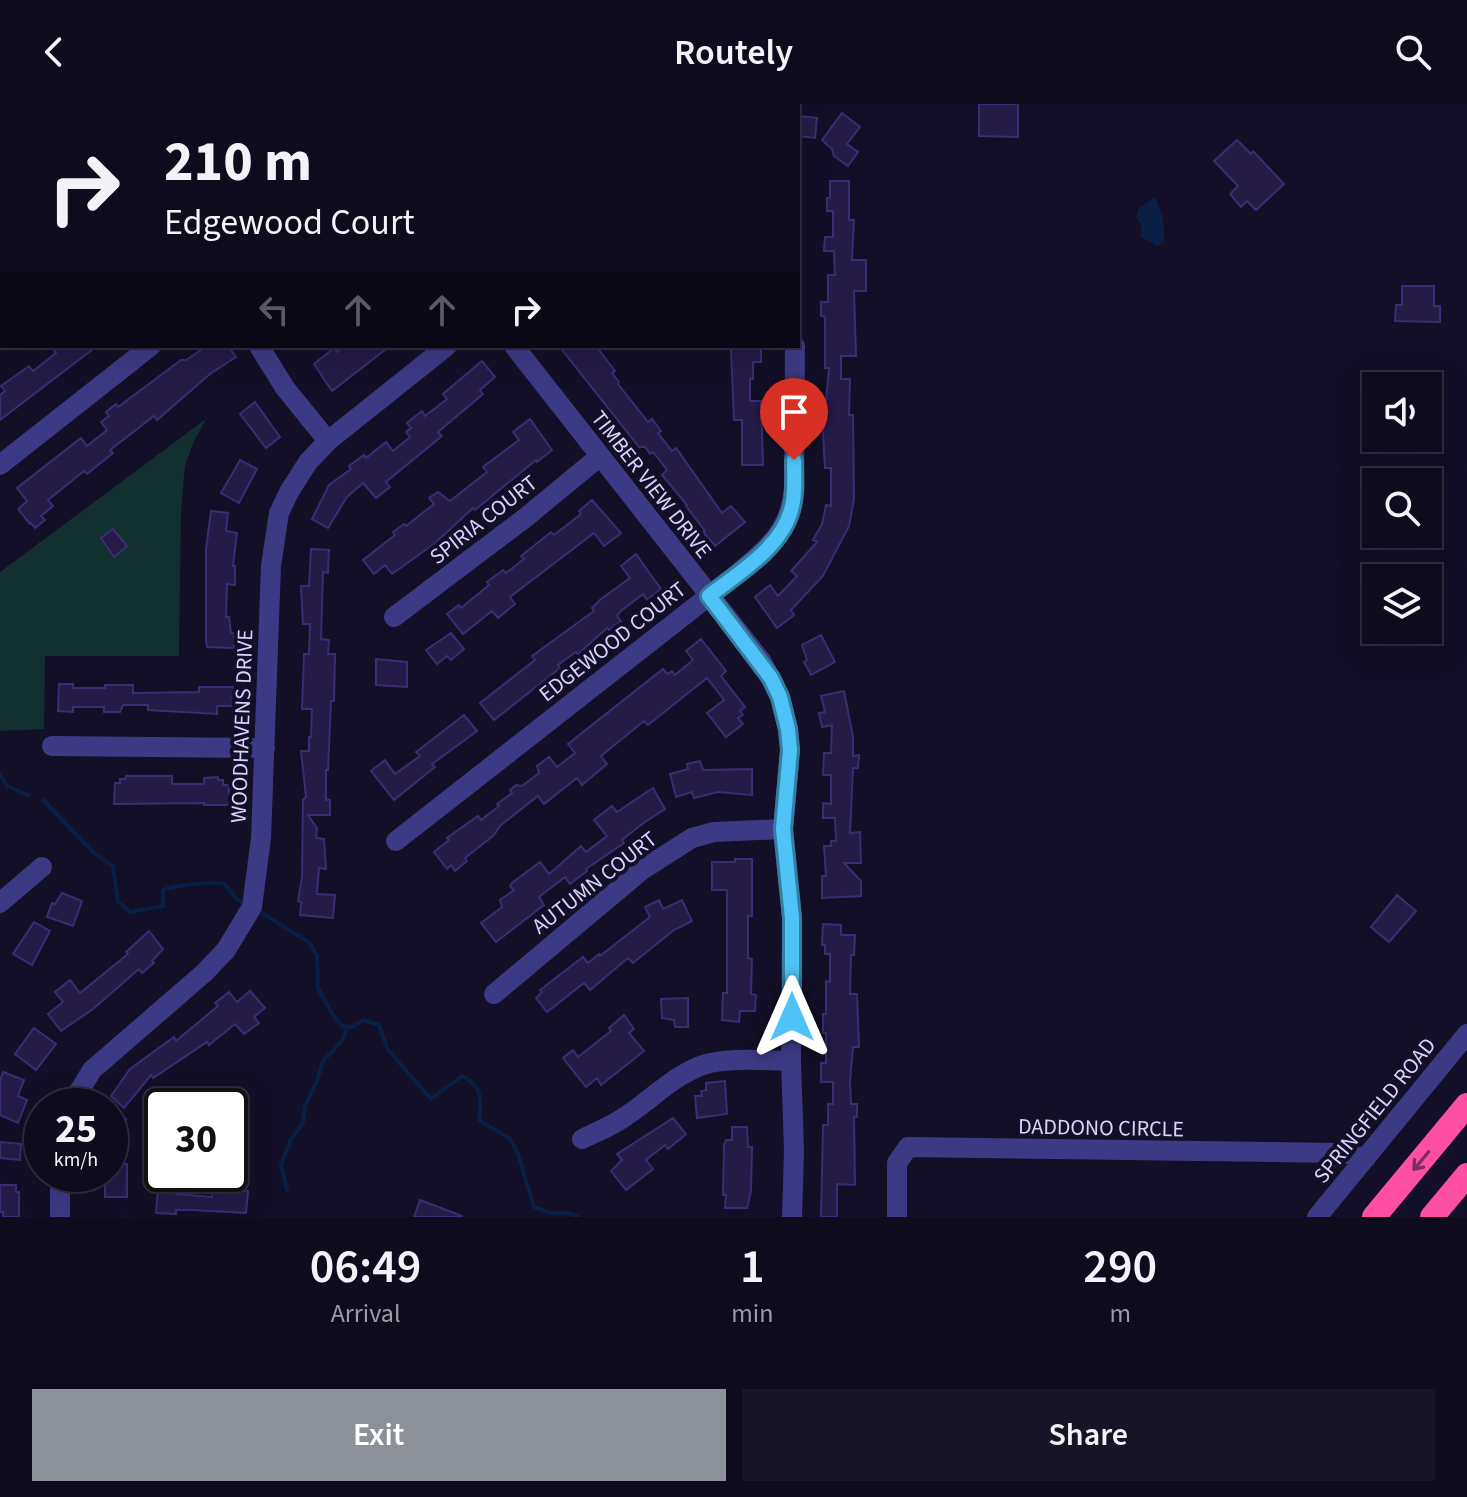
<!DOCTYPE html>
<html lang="en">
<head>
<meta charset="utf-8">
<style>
	body { margin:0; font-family:"Source Sans 3",sans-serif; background:#171425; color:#f1f3f6; height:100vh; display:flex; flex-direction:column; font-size:30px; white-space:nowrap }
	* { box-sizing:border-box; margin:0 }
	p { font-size:26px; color:#9b9ba3 }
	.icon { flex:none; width:44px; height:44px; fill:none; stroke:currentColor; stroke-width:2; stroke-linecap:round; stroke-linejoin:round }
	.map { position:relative; height:1113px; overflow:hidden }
	.drawer { display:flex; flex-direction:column; background:#0e0b1c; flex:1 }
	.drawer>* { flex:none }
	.banner { position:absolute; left:0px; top:0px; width:800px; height:244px; box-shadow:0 8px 32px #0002,0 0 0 2px #2e2b3b; background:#0e0b1c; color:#f1f3f6; overflow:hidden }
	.tools { position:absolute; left:1362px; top:268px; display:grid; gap:16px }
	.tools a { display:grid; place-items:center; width:80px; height:80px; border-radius:0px; background:#0e0b1c; box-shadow:0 8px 32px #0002,0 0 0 2px #2e2b3b; font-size:40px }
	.speed { position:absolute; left:24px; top:984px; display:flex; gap:16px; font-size:40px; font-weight:700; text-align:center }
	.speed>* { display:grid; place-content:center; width:104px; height:104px; border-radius:50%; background:#0e0b1c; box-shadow:0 8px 32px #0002,0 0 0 2px #2e2b3b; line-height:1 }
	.speed small { font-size:20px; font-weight:400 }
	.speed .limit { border:4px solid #111; border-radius:12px; background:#fff; color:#111 }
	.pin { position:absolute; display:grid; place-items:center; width:68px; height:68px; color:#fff; margin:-82px -34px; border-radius:50% 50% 50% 0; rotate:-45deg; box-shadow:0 0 8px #0007 }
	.pin .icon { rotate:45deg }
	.me { position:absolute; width:88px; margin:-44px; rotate:0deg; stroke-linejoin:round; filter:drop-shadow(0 0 6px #0008) }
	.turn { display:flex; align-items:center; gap:28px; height:168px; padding:0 32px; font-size:36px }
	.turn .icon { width:104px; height:104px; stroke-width:2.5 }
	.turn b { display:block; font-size:56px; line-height:68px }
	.lanes { display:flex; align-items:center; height:76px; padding:0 32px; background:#0003; justify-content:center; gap:40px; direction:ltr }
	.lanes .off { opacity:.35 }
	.eta { display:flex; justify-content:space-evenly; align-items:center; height:136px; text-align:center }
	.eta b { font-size:48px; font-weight:600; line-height:56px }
	.action { display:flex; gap:16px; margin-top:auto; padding:16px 32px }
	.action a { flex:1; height:92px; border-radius:0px; background:#8c9099; color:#fff; font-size:32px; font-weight:600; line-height:92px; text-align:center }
	.action a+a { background:#171425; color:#f1f3f6 }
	header { display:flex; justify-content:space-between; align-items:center; height:104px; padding:0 32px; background:#0e0b1c; font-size:36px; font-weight:600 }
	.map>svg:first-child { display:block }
	.green { fill:#12302f }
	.water { fill:#0a1f44 }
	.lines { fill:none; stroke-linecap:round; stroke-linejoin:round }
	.stream { stroke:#0a1f44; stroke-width:4 }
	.building { fill:#241b47; stroke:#3b2d73; stroke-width:2 }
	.minor { stroke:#3d3a85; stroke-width:20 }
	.highway { stroke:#ff4fa3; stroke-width:24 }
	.oneway { stroke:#7d2c5e }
	.route-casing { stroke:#337fa1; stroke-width:20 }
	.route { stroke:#4fc3f7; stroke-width:14 }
	.labels { text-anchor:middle; stroke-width:8; stroke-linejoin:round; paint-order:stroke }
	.street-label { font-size:22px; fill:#d9d4ff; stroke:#130f26 }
</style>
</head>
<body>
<header><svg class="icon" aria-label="back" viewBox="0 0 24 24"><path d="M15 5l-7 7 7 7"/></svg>Routely<svg class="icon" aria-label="search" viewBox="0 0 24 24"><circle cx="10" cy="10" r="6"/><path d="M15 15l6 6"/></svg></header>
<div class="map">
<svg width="1467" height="1113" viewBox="0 0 1467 1113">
	<rect width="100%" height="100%" fill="#130f26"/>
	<path class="green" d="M206 315 194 337 185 362 181 407 179 552H45L44 625 0 627V468Z"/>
	<path class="water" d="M1153 94 1156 95C1162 110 1165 121 1164 138L1157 142 1140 132 1142 121 1136 113 1138 105Z"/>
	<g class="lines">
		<path class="stream" d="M0 670 7 682 28 691
			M43 696 95 750 113 762 118 798 131 808 163 802V786C176 781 211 777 225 780L235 794 242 798
			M262 809 310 839 317 852 318 884 331 908 342 922 352 923 363 916 379 921 388 946 431 995 462 972C482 981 482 996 479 1016L510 1035 518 1050 534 1103 551 1109H569L578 1113
			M287 1086 281 1061 290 1037 303 1019 305 1002 317 977 323 957 342 937 347 924"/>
	</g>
	<path class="building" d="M979 0H1018V33L979 32Z
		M842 9 860 23 847 40 858 48 848 62 834 52 832 45 822 36Z
		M798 12 817 14 815 34 798 32Z
		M1237 36 1251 50 1253 47 1284 80 1256 106 1247 97 1241 103 1230 90 1238 82 1214 57Z
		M830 77H849V116H854L852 156H866V187H854L856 252H841V275H850L849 311H853L854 395 849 422 823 472 791 506 794 511 777 524 755 493 770 481 778 492 797 472 791 467 817 438 813 436 822 420 826 401 831 402V364H825L823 330 829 264H825V213L821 212V198H828V171H835L834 147H824L825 133H833V107H827V94H830Z
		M1402 182H1434V202H1440V218L1395 217 1396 201H1402Z
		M50 242H97L0 316V291L5 287 1 282 29 262 33 267 56 249Z
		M207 242H228L236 253 210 270 157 316 154 312 110 346 113 349 87 370 84 367 48 396 53 402 41 412 45 416 35 424 31 419 30 420 18 405 27 397 17 384 81 334 87 342 107 326 101 318 109 312 106 308 116 300 118 303 181 256H186Z
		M343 242H390L332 287 314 260 334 244 337 248Z
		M559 242H596L615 267 612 269 619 278 618 280 648 318 652 315 661 327 658 329 672 347 676 344 722 409 731 402 745 418 715 442 703 428 705 427 686 402 687 401 662 371 667 366 653 348 650 350 645 343H639Z
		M761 243V258H753V275H750V297H761L763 361H742V316H734L731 247 732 244Z
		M482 257 495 273 480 286 483 290 438 328 442 332 386 378 390 383 376 394 363 379 347 393 328 424 312 415 329 381 351 365 349 362 364 351 366 354 386 338 393 347 410 333 406 328 411 324 407 319 422 307 425 312 447 295 443 290Z
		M255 298 280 333 266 344 240 310Z
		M530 315 552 346 537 358 536 356 475 406 473 404 434 440 392 470 385 461 374 470 363 456 395 431 393 428 404 420 406 422 434 400 429 394 438 388 450 397 487 368 483 363 519 336 513 328Z
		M240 356 257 365 239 399 221 389Z
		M592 396 621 429 604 442 594 429 510 493 515 500 498 514 492 507 463 530 447 510 459 501 461 504 489 481 487 478 503 466 506 469 524 455 521 452 551 428 554 431 581 410 579 407Z
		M211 407 228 409 226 427 237 429 233 462H235V481L227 480 226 513H229L231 529H234V544L207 543 206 537V445Z
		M113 425 127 442 114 453 101 434Z
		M311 445 329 446 328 469 323 468 321 535 329 536 328 550H335L334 597H331L328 666H326V696H330V711H308L317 724 316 734 324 735 326 765 319 764 317 790 335 791 333 814 300 811 301 798 298 797 302 773 303 696 306 693 301 647H309V633H311L312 605H302L304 550H309L310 520H303L301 482H309Z
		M636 450 661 485 647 496 643 490 621 507 617 512 621 517 609 526 607 524 578 550 576 548 558 561 560 564 494 616 480 599 535 556 532 552 594 507 592 504 601 495 630 474 621 462Z
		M451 529 464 545 451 556 447 552 437 560 426 546Z
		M821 531 835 558 811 571 804 558 807 556 802 541Z
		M701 535 726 567 721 572 745 603 740 607 743 611 738 614 743 620 726 633 707 609 724 596 707 574 648 621 644 617 601 652 607 660 582 681 577 674 544 700 538 692 501 721 493 732 465 754 467 757 455 767 451 761 447 765 434 748 449 736 447 734 478 712 481 716 499 702 497 700 512 689 510 686 516 681 522 682 539 669 537 662 549 653 557 663 575 649 568 640 663 565 667 570 672 567 675 571 693 556 686 547Z
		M376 555 407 558V583L376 581Z
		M59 580H73V584H105V581H133V589L199 588V583H233L232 602H217V610L148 606V601H123L120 608H104V603H73V608L58 607Z
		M844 587 853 633V652L859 651 858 664H853L850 729 860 728 861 759H844L861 777V792L822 794V772H826L824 742H831V737H836L835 714H823V699L831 700V671H823L824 649H831L832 621 822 623 819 609 825 608 821 592Z
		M464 611 477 627 432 660 435 663 394 696 371 667 385 656 395 670 420 652 416 648Z
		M700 657 703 666 752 665V691L718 688 694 694 692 688 676 693 670 670 688 665 687 660Z
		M126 672H172V680H204V674L218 673V676H223V681H229V701H204V699L114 700 115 679H120V675H125Z
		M653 684 665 705 642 720 622 736 624 739 586 765 587 767 570 780 565 773 539 793 544 801 496 838 481 819 502 803 500 796 514 786 510 782 512 779 540 758 549 770 581 742 586 748 607 732 594 716 612 702 617 708Z
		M735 755H752V812H748V854L752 855 751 890 756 891 755 907H740L739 918 722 916 723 889H727V786H712V758H735Z
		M62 789 82 797 73 822 47 813 52 799 55 800Z
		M1397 791 1416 807 1389 838 1371 823Z
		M659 796 663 805 682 796 692 817 674 826 633 859 628 854 590 886 584 879 547 908 536 894 542 888 540 886 583 853 588 859 599 850 600 852 650 813 645 803Z
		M34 818 50 827 32 861 13 850Z
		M823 820 841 821V831H855L854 851H851L850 890H857L859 943H853L850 977 851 1000H857V1013H854L855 1081 837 1080V1113H821L823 1021H828V1000H833V978H821V959H826V929H823V910H826V877L830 878V850H825V841H822Z
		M149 827 163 845 152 857 154 859 142 869 139 865 93 905 61 927 48 910 63 898 55 888 70 876 80 889 128 850 126 848Z
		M250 887 265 904 254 913 259 919 244 930 235 920 209 941 207 938 153 974 151 971 124 1004 111 992 130 965 174 933 176 937 218 902 215 899 229 888 237 898Z
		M688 894V923H675L674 916 662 914 661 895Z
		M624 911 634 925 629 929 644 947 601 981 597 974 586 983 563 954 573 946 578 953 611 927 609 924Z
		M34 924 56 940 36 966 15 950Z
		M3 968 24 976 18 992 27 996 18 1019 0 1011V977Z
		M725 977 727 1010 697 1014 695 992H702L701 987 706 986V979Z
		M110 1011 126 1015 116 1059 127 1060V1093H105V1070H110Z
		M673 1014 686 1030 668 1045 665 1041 646 1056 653 1065 626 1086 611 1067 622 1056 617 1050Z
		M732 1023H747L748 1043H752L751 1087 747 1104H725L726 1091H723L724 1041 726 1036H732Z
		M0 1038 21 1040 20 1056 0 1054Z
		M0 1081H16V1088H19V1113H3V1108H0Z
		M213 1082 248 1087 246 1109 192 1106H176V1110L156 1109 158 1084 176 1085V1090L212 1093Z
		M420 1096 462 1112V1113H414Z"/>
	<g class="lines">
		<path class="minor" d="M639 0V2
			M254 2V0
			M439 2V0
			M0 137 2 135
			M259 242 285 284 328 337
			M514 242 762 558 780 593 788 625 790 646 783 725 792 814 791 957 794 1047 792 1113
			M0 361 151 242
			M394 513 525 414 599 353
			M52 642 265 644
			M396 737 737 470C769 443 790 427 794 384L795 242
			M0 799 42 763
			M494 890 642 766 692 734 714 728 783 725
			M70 1002 92 966 204 869 226 846 252 803 261 734 271 462 279 409 289 388 308 358 328 337 447 242
			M582 1035C597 1028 612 1022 626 1012 653 994 678 967 710 959 736 954 765 956 791 957
			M60 1113V1070
			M897 1113V1059L908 1043 1342 1049 1366 1054
			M1317 1113 1467 930"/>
		<path class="highway" d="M1374 1113 1467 1001
			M1432 1113 1467 1071"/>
	</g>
	<defs><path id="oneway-shaft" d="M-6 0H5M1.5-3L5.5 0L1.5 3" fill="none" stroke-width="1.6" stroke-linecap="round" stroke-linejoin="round" transform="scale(2)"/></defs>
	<use class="oneway" href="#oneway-shaft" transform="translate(1421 1057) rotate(130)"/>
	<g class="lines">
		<g class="route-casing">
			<path id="route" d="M792 913V814L783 725 790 646 788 625 780 593 771 574 709 492C738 469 781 444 791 406 796 391 794 372 794 356"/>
		</g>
		<use href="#route" class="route"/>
	</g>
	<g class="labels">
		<g class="street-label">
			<text transform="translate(652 380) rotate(52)" y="8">TIMBER VIEW DRIVE</text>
			<text transform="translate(483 415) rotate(-38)" y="8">SPIRIA COURT</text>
			<text transform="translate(612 537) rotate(-38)" y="8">EDGEWOOD COURT</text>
			<text transform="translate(241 622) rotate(-88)" y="8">WOODHAVENS DRIVE</text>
			<text transform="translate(594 778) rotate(-38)" y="8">AUTUMN COURT</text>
			<text transform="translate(1374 1006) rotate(-51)" y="8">SPRINGFIELD ROAD</text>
			<text transform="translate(1101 1023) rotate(1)" y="8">DADDONO CIRCLE</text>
		</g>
	</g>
</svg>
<div class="tools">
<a><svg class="icon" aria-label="sound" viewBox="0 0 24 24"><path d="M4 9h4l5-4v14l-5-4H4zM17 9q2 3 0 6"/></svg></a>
<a><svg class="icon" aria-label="search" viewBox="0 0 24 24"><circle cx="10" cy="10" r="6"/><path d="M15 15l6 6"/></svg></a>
<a><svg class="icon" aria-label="layers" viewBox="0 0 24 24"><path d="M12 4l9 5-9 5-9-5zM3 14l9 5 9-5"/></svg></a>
</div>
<div class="speed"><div>25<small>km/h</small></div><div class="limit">30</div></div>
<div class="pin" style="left:794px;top:356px;background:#d93025"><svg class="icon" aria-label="arrive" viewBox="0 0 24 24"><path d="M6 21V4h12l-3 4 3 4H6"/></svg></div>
<svg class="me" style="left:792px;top:913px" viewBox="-20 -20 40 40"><path d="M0-17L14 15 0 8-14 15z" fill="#4fc3f7" stroke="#fff" stroke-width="4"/></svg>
<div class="banner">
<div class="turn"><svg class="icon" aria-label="right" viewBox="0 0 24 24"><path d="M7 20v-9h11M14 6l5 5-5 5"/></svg><div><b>210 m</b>Edgewood Court</div></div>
<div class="lanes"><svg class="icon off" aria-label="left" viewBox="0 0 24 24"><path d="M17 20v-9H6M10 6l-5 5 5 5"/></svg><svg class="icon off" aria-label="ahead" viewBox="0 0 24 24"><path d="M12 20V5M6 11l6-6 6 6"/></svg><svg class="icon off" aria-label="ahead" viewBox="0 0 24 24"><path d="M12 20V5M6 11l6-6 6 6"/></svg><svg class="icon" aria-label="right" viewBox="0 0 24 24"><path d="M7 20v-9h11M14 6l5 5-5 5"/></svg></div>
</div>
</div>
<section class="drawer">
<div class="eta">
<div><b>06:49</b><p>Arrival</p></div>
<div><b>1</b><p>min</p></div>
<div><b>290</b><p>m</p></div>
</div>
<div class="action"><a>Exit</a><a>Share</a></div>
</section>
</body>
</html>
